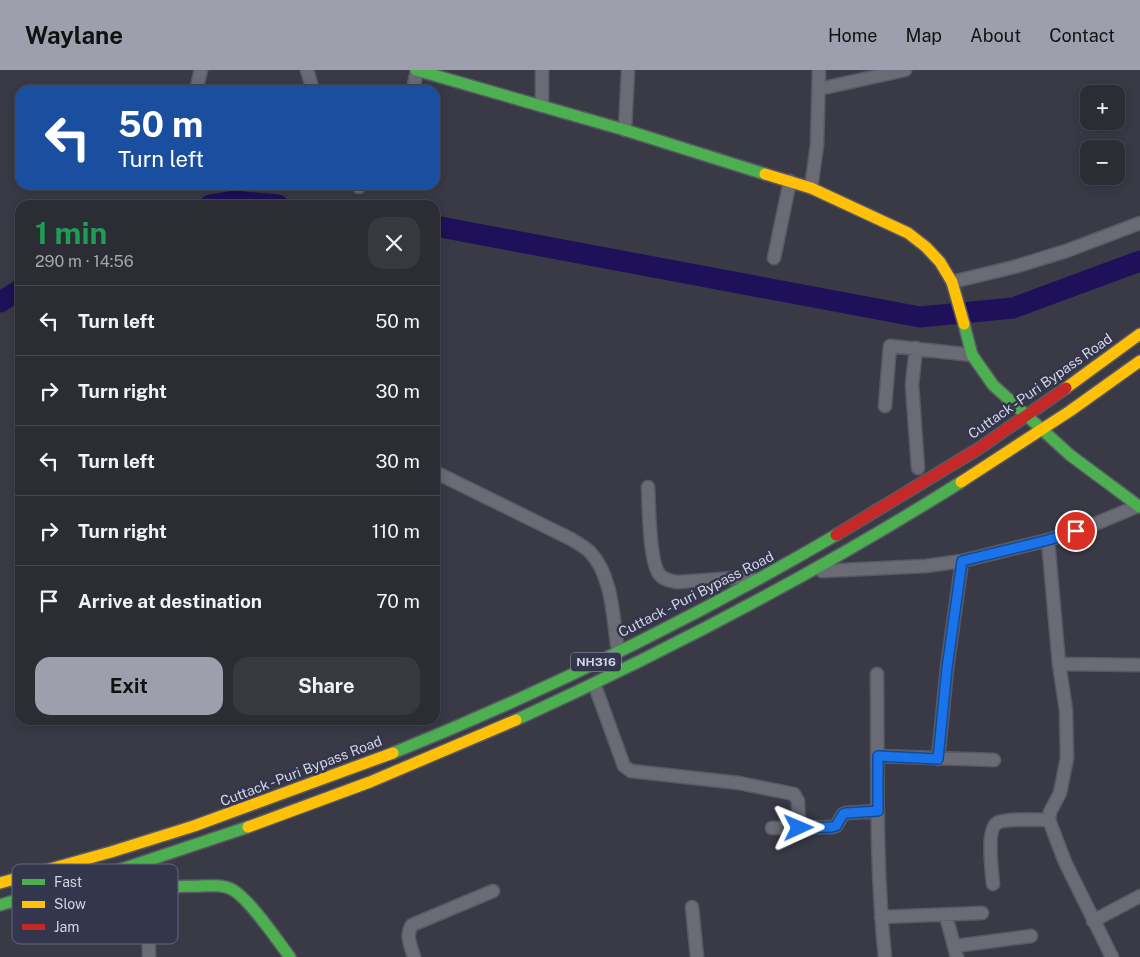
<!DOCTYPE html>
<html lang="en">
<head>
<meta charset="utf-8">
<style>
	body { margin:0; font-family:"Public Sans",sans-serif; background:#373840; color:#f1f3f6; height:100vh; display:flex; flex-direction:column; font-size:19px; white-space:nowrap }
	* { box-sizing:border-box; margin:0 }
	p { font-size:16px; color:#a6a7ac }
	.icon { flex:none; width:28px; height:28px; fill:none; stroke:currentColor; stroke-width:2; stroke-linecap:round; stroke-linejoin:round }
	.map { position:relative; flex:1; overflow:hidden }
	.side { position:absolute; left:15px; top:130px; width:425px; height:525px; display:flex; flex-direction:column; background:#2b2c34; border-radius:15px; box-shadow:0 2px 12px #0003,0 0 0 1px #47484f }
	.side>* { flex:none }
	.top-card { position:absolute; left:15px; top:15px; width:425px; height:105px; border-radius:15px; box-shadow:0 2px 12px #0003,0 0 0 1px #47484f; background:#1a4fa0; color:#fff; overflow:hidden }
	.controls { position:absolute; left:1080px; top:15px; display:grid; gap:10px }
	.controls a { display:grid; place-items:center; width:45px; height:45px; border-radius:10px; background:#2b2c34; box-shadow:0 2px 12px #0003,0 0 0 1px #47484f; font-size:25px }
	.pin { position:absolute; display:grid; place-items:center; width:42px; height:42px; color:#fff; margin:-21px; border:2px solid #fff; border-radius:50%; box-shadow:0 1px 5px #0007 }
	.me { position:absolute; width:55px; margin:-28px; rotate:89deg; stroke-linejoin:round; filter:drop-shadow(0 0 4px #0008) }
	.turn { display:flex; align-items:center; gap:18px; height:105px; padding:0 20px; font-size:22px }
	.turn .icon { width:65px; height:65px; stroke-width:2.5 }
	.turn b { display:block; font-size:35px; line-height:42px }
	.round { display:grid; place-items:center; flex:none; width:52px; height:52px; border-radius:15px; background:#373840 }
	.summary { display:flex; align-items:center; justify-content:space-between; height:85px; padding:0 20px }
	h1 { font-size:30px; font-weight:700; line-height:38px; color:#1e9e55 }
	.button { display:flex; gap:10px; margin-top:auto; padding:10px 20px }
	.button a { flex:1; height:58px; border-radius:15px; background:#9d9fac; color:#111; font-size:20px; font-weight:700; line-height:58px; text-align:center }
	.button a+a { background:#373840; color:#f1f3f6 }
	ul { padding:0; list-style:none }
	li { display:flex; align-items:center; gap:15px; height:70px; padding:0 20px; border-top:1px solid #47484f }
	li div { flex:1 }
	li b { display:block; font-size:19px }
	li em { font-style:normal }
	header { display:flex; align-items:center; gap:30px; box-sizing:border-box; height:70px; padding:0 25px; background:#9d9fac; color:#111 }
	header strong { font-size:24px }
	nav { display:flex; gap:28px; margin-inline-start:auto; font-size:18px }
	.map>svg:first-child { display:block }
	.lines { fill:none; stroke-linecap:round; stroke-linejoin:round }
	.river { stroke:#1e1159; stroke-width:21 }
	.street-casing { stroke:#575964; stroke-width:15 }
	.fast-casing { stroke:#575964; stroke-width:14 }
	.slow-casing { stroke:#575964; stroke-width:14 }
	.jam-casing { stroke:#575964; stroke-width:14 }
	.street { stroke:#6a6b75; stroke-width:12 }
	.fast { stroke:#4caf50; stroke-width:11 }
	.slow { stroke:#ffc107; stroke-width:11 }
	.jam { stroke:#c62828; stroke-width:11 }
	.route-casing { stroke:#114b97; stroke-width:12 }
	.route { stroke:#1a73e8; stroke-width:9 }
	.labels { text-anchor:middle; stroke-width:5; stroke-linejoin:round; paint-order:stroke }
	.shield { fill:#33364c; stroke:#a3a5b6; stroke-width:1 }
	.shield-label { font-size:12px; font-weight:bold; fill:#d3d5e3 }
	.street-label { font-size:14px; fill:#d3d5e3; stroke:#33364c }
	.key { fill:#33364c; stroke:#636679; stroke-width:1 }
	.key-label { font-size:14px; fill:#d3d5e3 }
</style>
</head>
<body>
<header>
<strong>Waylane</strong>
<nav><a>Home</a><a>Map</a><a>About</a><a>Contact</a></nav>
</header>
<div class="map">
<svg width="1140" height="887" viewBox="0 0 1140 887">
	<rect width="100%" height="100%" fill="#393a46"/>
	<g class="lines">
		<path class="river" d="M210 135 234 131 278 135
			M435 156 920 247 1013 238 1140 191
			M0 232 20 220"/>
		<g class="street-casing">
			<path id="street" d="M307 0 313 20
				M542 0V36
				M819 19 905 0
				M196 20 201 0
				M413 20 417 0
				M625 60 628 0
				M359 117 360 115
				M811 118 817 75 819 0
				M774 188 790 111
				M952 212 1014 197 1066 181 1140 153
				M916 278 912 315 918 398
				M885 336 890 276 972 285
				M435 402 571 469C577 473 585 477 590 482 613 506 613 550 618 581
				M648 417C649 434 649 494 660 505 664 510 672 511 678 512L750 507
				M1048 470 1059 594 1066 640 1067 688 1060 723 1050 742 1049 750 1065 792 1112 887
				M822 501 926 496 962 491 1048 470 1090 456 1138 436
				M1059 594 1140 595
				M877 604C878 698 875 793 885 887
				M595 616 624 696 631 701 739 713 794 724 798 731 799 758
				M878 686 994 690
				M938 689 947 598 962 491
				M772 758 832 757 836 756 843 744 846 743 878 741
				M993 814C992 802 986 760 997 753 1004 748 1039 750 1049 750
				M148 827 149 887
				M692 837 697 887
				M946 846 957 887
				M881 847 982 843
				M1093 851 1140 826
				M955 876 1031 866
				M414 887C411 876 405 866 412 855L493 821"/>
		</g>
		<g class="fast-casing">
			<path id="fast" d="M416 0 625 60 765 104
				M964 254 972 285 993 315 1070 385 1140 437
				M516 650C669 580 818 502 961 412
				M393 683C546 621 694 548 836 465
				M61 817C83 837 104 857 134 839 143 834 149 825 158 821 172 815 186 817 200 816 211 816 223 814 233 820 250 830 277 870 290 887
				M0 835 125 798 248 757"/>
		</g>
		<g class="slow-casing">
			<path id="slow" d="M765 104 811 118 908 163 926 177 940 192 952 212 964 254
				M1066 318 1140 264
				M961 412 1070 341 1140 291
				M248 757 370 712 516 650
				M0 813 111 782 194 756 393 683"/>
		</g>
		<g class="jam-casing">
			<path id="jam" d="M836 465 978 379 1066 318"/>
		</g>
		<use href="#street" class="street"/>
		<use href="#fast" class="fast"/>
		<use href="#slow" class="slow"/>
		<use href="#jam" class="jam"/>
	</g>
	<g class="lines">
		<g class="route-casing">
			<path id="route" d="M799 758 832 757 836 756 843 744 846 743 878 741V686L938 689 947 598 962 491 1048 470 1076 461"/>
		</g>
		<use href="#route" class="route"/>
	</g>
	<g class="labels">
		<rect class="shield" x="571" y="582.5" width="50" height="19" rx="4"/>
		<g class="shield-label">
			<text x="596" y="596">NH316</text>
		</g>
		<g class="street-label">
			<text transform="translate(1040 316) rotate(-35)" y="5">Cuttack - Puri Bypass Road</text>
			<text transform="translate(696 524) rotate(-27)" y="5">Cuttack - Puri Bypass Road</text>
			<text transform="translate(301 701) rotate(-21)" y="5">Cuttack - Puri Bypass Road</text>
		</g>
	</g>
	<rect x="12" y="794" width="166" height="80" rx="8" class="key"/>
	<rect x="22" y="809" width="23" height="6" fill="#4caf50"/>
	<rect x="22" y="831" width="23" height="7" fill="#ffc107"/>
	<rect x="22" y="854" width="23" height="6" fill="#c62828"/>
	<g class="key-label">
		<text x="54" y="817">Fast</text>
		<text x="54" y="839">Slow</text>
		<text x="54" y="862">Jam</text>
	</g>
</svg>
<div class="controls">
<a>+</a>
<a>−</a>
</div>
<div class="pin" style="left:1076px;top:461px;background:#d93025"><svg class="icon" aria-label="arrive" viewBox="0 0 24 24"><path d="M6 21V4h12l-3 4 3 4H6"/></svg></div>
<svg class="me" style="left:799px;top:758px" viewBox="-20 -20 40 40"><path d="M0-17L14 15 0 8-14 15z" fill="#1a73e8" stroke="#fff" stroke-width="4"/></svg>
<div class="top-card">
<div class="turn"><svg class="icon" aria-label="left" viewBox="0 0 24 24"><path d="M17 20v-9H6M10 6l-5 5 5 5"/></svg><div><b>50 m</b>Turn left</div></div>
</div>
<section class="side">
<div class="summary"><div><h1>1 min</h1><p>290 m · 14:56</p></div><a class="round"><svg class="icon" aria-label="close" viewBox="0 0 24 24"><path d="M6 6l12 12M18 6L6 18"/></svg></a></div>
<ul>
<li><svg class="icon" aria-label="left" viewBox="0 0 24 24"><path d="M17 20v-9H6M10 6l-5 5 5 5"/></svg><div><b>Turn left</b></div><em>50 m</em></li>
<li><svg class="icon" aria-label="right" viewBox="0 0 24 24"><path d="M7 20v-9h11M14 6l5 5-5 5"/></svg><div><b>Turn right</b></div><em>30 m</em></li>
<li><svg class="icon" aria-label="left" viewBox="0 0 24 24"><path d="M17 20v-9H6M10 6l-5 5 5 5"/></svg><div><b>Turn left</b></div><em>30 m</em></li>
<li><svg class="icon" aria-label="right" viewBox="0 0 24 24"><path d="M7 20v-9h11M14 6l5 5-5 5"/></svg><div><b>Turn right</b></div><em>110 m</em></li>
<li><svg class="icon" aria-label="arrive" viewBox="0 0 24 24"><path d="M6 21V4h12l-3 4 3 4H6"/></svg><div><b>Arrive at destination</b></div><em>70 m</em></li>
</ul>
<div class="button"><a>Exit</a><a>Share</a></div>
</section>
</div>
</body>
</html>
